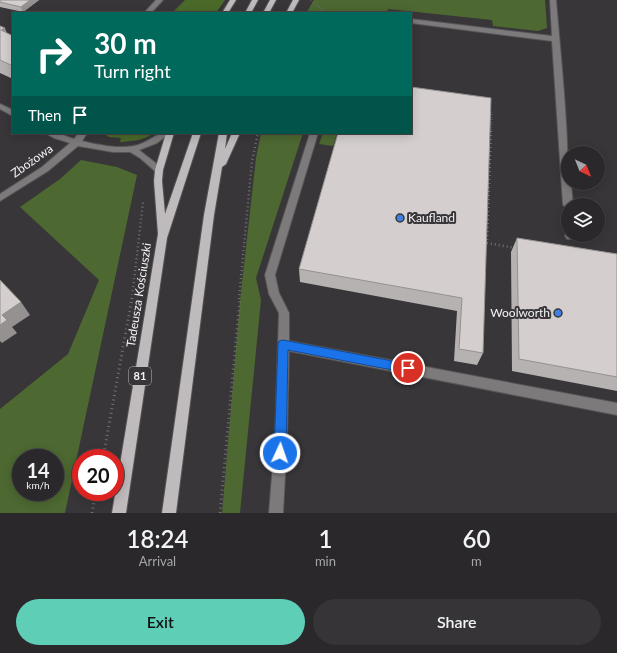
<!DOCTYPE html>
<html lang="en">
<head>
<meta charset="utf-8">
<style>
	body { margin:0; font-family:Lato,sans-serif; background:#363437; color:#f1f3f6; height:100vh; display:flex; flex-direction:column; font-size:15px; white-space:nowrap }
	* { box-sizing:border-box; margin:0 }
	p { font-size:13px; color:#a5a6a9 }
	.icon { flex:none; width:22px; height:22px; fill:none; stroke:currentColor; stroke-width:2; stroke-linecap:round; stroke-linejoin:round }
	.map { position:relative; height:513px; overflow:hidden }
	.panel { display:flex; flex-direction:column; background:#2a282b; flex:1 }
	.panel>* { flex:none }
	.top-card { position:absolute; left:12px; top:12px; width:400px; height:122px; border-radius:0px; box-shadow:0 2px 10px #0003,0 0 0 1px #464447; background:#00695c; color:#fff; overflow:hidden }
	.needle { width:26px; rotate:137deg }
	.buttons { position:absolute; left:561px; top:146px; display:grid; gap:8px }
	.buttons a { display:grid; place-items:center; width:44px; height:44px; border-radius:50%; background:#2a282b; box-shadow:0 2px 10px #0003,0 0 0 1px #464447; font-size:20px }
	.speed { position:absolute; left:12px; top:449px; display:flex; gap:8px; font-size:20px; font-weight:700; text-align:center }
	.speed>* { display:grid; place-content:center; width:52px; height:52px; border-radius:50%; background:#2a282b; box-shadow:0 2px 10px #0003,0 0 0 1px #464447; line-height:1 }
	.speed small { font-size:10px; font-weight:400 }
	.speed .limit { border:6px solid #d22; background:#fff; color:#111 }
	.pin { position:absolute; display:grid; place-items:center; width:34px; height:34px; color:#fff; margin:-17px; border:2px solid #fff; border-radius:50%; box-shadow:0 1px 4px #0007 }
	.me { position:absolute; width:44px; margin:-22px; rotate:3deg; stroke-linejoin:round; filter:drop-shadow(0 0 3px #0008) }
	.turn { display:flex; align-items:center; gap:14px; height:84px; padding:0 16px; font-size:18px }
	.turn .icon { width:52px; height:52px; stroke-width:2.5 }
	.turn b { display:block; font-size:28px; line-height:34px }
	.then { display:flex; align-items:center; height:38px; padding:0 16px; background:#0003; gap:8px; font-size:15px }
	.eta { display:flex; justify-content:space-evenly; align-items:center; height:68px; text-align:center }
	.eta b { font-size:24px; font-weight:600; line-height:28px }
	.action { display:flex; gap:8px; margin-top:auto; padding:8px 16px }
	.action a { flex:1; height:46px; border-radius:24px; background:#5eceb7; color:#111; font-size:16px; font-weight:600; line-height:46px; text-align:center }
	.action a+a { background:#363437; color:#f1f3f6 }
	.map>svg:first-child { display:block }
	.green { fill:#4d6831; fill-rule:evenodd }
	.forest { fill:#4b6a2a }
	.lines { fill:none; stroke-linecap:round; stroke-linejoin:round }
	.minor-casing { stroke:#565457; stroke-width:2 }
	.major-casing { stroke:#565457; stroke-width:2 }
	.path-far2 { stroke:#727173; stroke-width:2; stroke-dasharray:0.5 2; stroke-linecap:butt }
	.path-far1 { stroke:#727173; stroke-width:2.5; stroke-dasharray:1 3; stroke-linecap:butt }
	.path { stroke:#727173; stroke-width:3; stroke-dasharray:1 3.5; stroke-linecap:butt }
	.minor { fill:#7c7a7a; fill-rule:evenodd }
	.major { fill:#bfbbbc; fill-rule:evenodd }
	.wall { fill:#b6b2b1 }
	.shaded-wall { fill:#949190 }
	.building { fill:#d4cfce; stroke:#949190 }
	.route { fill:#1a73e8; stroke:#114b97 }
	.shop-dot { fill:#3f7fe0; stroke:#383639; stroke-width:1.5 }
	.labels { text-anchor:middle; stroke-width:4; stroke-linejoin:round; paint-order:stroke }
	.shield { fill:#383639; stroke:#bbbabc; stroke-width:1 }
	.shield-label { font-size:11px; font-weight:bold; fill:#f3f2f4 }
	.street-label { font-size:12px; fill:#f3f2f4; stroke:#383639 }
	.poi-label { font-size:12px; fill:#f3f2f4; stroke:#383639; text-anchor:start }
</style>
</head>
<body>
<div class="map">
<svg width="617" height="513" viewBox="0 0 617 513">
	<rect width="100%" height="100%" fill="#383639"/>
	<path class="green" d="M314 0H545L547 28 538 31 493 26 492 20 388 9 387 13H306Z
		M261 133H303L256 278 261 300 240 513H222L240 301 256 158Z
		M323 133H337L333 146 319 144Z
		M81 160 117 167 137 175 65 513H0V409L68 354 99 280 20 207 60 179ZM21 458H55V492H21Z"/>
	<path class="forest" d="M185 0H225L216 13H172Z
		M103 133H153C144 141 131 141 120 142L121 138 109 137Z"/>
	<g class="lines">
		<g class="minor-casing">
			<path id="minor" d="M156 0H163L151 13H144Z
				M550 0H556C561 60 568 122 568 183H571L573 205H568V208L563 205 552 41 411 23V19L552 36Z
				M0 104 13 110V116L0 109Z
				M45 133H57L74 139 79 133H87L82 141C99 145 121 150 138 145 152 140 155 133 170 133L157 143 139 150 162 168 163 170 162 172H156L140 158 130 152H113L78 146 48 171 0 201V194L42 167 70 143 54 138Z
				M310 133H318L275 275 279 293 289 313V341L617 403V415L289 351 287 438 283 513H269L275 438 279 313 269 294 265 275Z
				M567 232H568V235H575L573 239H567L565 236Z"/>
		</g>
		<g class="major-casing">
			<path id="major" d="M230 0H236L228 13H222Z
				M252 0H258L251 13H245Z
				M270 0H276L269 13H263Z
				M293 0H299L292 13H286Z
				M166 133H174L163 170 162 181 165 214 193 133H201L167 238 126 513H112L158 234 154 181 155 170Z
				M219 133H227L225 149 232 133H240L226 164 222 167 214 215 176 513H162L204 215Z"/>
		</g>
		<path class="path-far2" d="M311 0 326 13
			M489 111 492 113 491 132"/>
		<path class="path-far1" d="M491 131 487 243 515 248
			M132 299 143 202
			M239 299 252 161 258 133"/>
		<path class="path" d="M103 458 132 298
			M92 513 96 492
			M220 513 240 298"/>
		<use href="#minor" class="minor"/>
		<use href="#major" class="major"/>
	</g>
	<path class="wall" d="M0 0H39L23 12 0 7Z
		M0 26 7 33 13 36V79L0 73Z
		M411 133 483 353 477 365 454 361 457 311 300 282 299 269Z
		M517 238 617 254V391L512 371 511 252Z"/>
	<path class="shaded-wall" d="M30 0H39L23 12 21 7Z
		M5 28 12 45 1 30Z
		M21 302 30 315 12 327 17 333 2 343 0 341V325L2 315Z"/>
	<path class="building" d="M0 0H30L21 7 0 2Z
		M0 26 5 28 1 30 13 36V66L0 60Z
		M411 87 491 98 483 353 459 349 462 298 299 269 338 133H411Z
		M517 238 617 254V377L519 359Z
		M0 280 21 302 2 315 7 320 0 325Z"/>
	<path class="route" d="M283 340 408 364 412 365 413 368 412 372 408 373 288 350 286 453 284 457 280 458 276 457 274 453 278 344 279 341Z"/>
	<g class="shop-dot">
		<circle cx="400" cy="218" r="4"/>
		<circle cx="558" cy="313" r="4"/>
	</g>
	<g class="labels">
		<rect class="shield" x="129" y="367" width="22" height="18" rx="3"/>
		<g class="shield-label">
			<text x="140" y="380">81</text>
		</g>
		<g class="street-label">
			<text transform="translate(32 161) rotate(-35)" y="4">Zbożowa</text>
			<text transform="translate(139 295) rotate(-81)" y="4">Tadeusza Kościuszki</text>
		</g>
		<g class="poi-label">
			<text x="408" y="222">Kaufland</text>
			<text x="550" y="317" text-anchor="end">Woolworth</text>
		</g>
	</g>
</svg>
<div class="buttons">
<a><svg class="needle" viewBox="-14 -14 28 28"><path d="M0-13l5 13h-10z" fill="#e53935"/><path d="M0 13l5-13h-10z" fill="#a5a6a9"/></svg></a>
<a><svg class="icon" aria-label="layers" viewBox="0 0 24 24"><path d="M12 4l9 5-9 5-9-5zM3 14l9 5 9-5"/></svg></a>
</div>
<div class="speed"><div>14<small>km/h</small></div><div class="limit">20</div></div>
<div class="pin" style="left:408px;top:368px;background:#d93025"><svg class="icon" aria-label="arrive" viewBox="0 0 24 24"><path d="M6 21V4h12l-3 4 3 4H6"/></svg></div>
<svg class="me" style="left:280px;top:453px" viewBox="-20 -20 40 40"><circle r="17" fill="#1a73e8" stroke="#fff" stroke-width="3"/><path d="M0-11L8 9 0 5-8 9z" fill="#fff"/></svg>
<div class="top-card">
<div class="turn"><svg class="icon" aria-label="right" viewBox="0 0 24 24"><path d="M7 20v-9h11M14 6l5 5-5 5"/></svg><div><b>30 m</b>Turn right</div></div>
<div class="then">Then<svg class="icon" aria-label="arrive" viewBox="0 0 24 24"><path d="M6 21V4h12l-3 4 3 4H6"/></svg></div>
</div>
</div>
<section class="panel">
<div class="eta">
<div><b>18:24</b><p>Arrival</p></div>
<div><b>1</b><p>min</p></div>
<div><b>60</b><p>m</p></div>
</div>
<div class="action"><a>Exit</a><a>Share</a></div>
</section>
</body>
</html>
